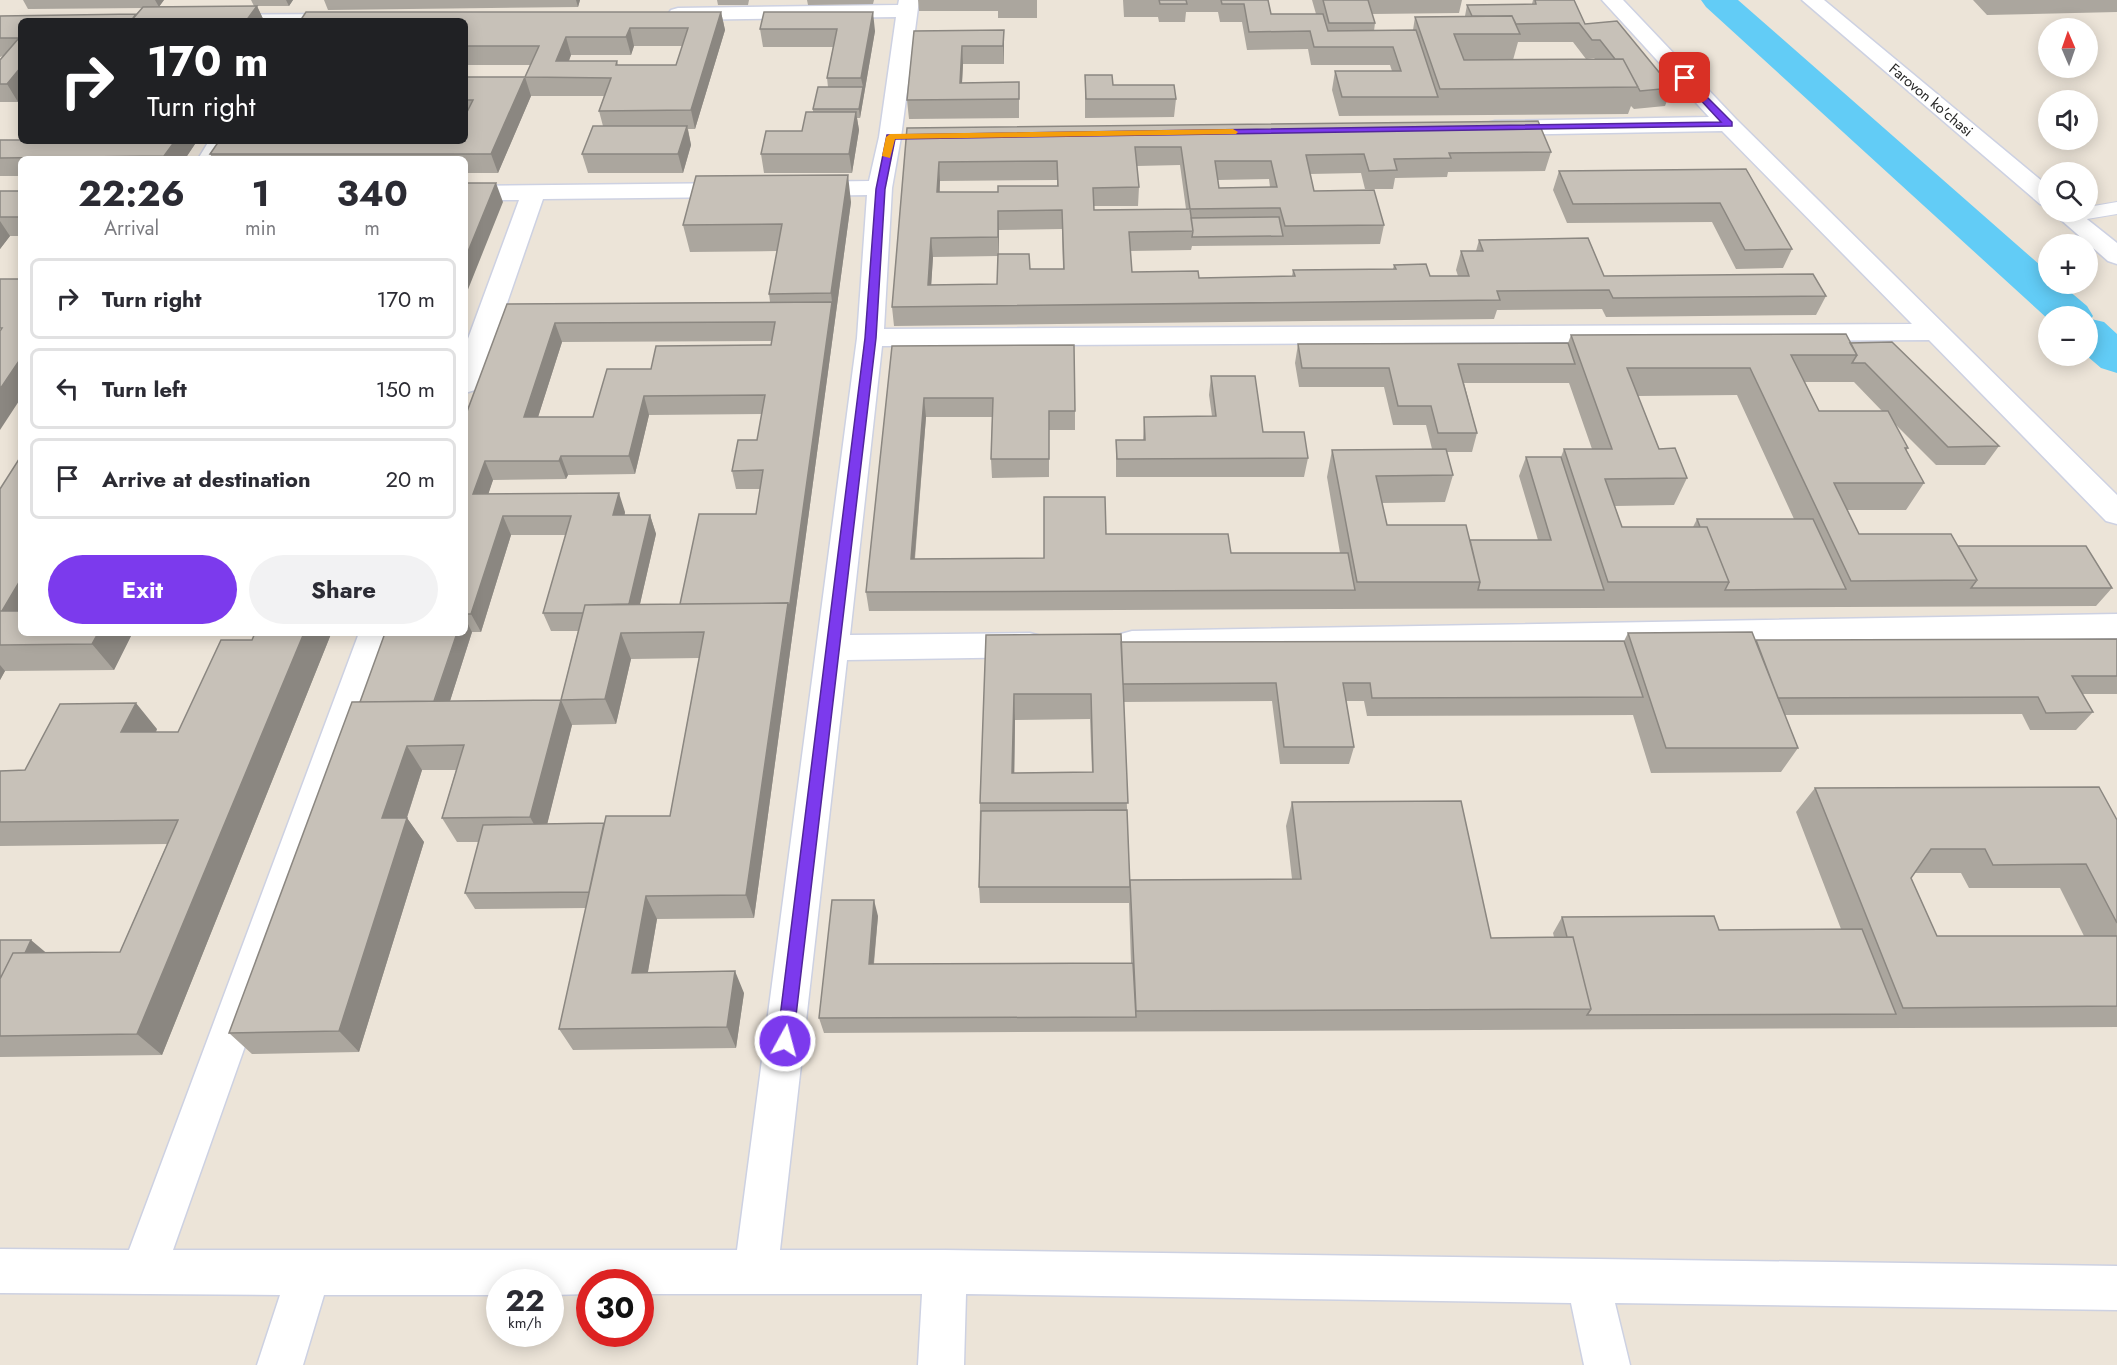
<!DOCTYPE html>
<html lang="en">
<head>
<meta charset="utf-8">
<style>
	body { margin:0; font-family:Jost,sans-serif; background:#f2f2f3; color:#2b2b33; height:100vh; display:flex; flex-direction:column; font-size:22px; white-space:nowrap }
	* { box-sizing:border-box; margin:0 }
	p { font-size:20px; color:#7c7c81 }
	.icon { flex:none; width:33px; height:33px; fill:none; stroke:currentColor; stroke-width:2; stroke-linecap:round; stroke-linejoin:round }
	.map { position:relative; flex:1; overflow:hidden }
	.sheet { position:absolute; left:18px; top:156px; width:450px; height:480px; display:flex; flex-direction:column; background:#fff; border-radius:9px; box-shadow:0 3px 15px #0003 }
	.sheet>* { flex:none }
	.hud { position:absolute; left:18px; top:18px; width:450px; height:126px; border-radius:9px; box-shadow:0 3px 15px #0003; background:#202124; color:#fff; overflow:hidden }
	.needle { width:39px; rotate:358deg }
	.buttons { position:absolute; left:2038px; top:18px; display:grid; gap:12px }
	.buttons a { display:grid; place-items:center; width:60px; height:60px; border-radius:50%; background:#fff; box-shadow:0 3px 15px #0003; font-size:30px }
	.speed { position:absolute; left:486px; top:1269px; display:flex; gap:12px; font-size:30px; font-weight:700; text-align:center }
	.speed>* { display:grid; place-content:center; width:78px; height:78px; border-radius:50%; background:#fff; box-shadow:0 3px 15px #0003; line-height:1 }
	.speed small { font-size:15px; font-weight:400 }
	.speed .limit { border:9px solid #d22; background:#fff; color:#111 }
	.pin { position:absolute; display:grid; place-items:center; width:51px; height:51px; color:#fff; margin:-26px; border-radius:12px; box-shadow:0 3px 9px #0006 }
	.me { position:absolute; width:66px; margin:-33px; rotate:7deg; stroke-linejoin:round; filter:drop-shadow(0 0 4px #0008) }
	.turn { display:flex; align-items:center; gap:21px; height:126px; padding:0 30px; font-size:27px }
	.turn .icon { width:78px; height:78px; stroke-width:2.5 }
	.turn b { display:block; font-size:42px; line-height:51px }
	.eta { display:flex; justify-content:space-evenly; align-items:center; height:102px; text-align:center }
	.eta b { font-size:36px; font-weight:700; line-height:42px }
	.cta { display:flex; gap:12px; margin-top:auto; padding:12px 30px }
	.cta a { flex:1; height:69px; border-radius:36px; background:#7c3aed; color:#fff; font-size:24px; font-weight:700; line-height:69px; text-align:center }
	.cta a+a { background:#f2f2f3; color:#2b2b33 }
	ul { padding:0; list-style:none }
	li { display:flex; align-items:center; gap:18px; height:81px; margin:0 12px 9px; padding:0 18px; border:3px solid #e1e1e2; border-radius:9px }
	li div { flex:1 }
	li b { display:block; font-size:22px }
	li em { font-style:normal }
	.map>svg:first-child { display:block }
	.lines { fill:none; stroke-linecap:round; stroke-linejoin:round }
	.canal { fill:#62ccf6; fill-rule:evenodd }
	.service-casing { stroke:#cdd1e2; stroke-width:2 }
	.minor-casing { stroke:#cdd1e2; stroke-width:3 }
	.tertiary-casing { stroke:#cdd1e2; stroke-width:3 }
	.service { fill:#fff; fill-rule:evenodd }
	.minor { fill:#fff; fill-rule:evenodd }
	.tertiary { fill:#fff; fill-rule:evenodd }
	.wall { fill:#aba69e; fill-rule:evenodd }
	.shaded-wall { fill:#8b8781 }
	.building { fill:#c7c1b8; stroke:#8b8781; stroke-width:1.5; fill-rule:evenodd }
	.route { fill:#7c3aed; stroke:#51269a; stroke-width:1.5 }
	.slow { fill:#f59e0b }
	.labels { text-anchor:middle; stroke-width:4.5; stroke-linejoin:round; paint-order:stroke }
	.far-street-label { font-size:15px; fill:#282828; stroke:#fff }
</style>
</head>
<body>
<div class="map">
<svg width="2117" height="1365" viewBox="0 0 2117 1365">
	<rect width="100%" height="100%" fill="#ece4d8"/>
	<g class="lines">
		<path class="canal" d="M1701 0H1738L2049 273V284H2061L2087 306 2093 316 2091 319 2104 322 2117 334V373L2101 368 2087 356 2088 316H2049V320L1706 7Z"/>
		<g class="service-casing">
			<path id="service" d="M2117 202V214L2069 222 2062 220 2060 216 2064 212H2088V207Z"/>
		</g>
		<g class="minor-casing">
			<path id="minor" d="M899 0H919L901 137 892 188 884 329 1912 324 1722 131 1495 135 1487 133 1484 128 1487 123 1495 121 1709 117 1602 0H1623L1736 119 2117 495V524L2106 521 1929 340 882 346 850 635 1030 633 1041 636 1046 645 1041 654 1030 657 847 660 780 1250H945L2117 1266V1310L1615 1303 1630 1365H1584L1571 1303 966 1294 964 1365H918L922 1294H640V1282H590V1294L550 1295V1282H500V1295H324L303 1365H257L280 1295 0 1293V1249L129 1250 359 633H391L173 1250H737L857 338 867 195 804 196 796 194 792 189 796 184 804 182 869 181 879 137 896 17 678 20 671 18 668 14 671 10 678 8 898 5Z
				M344 14 351 16 354 20 189 21 192 17 199 15Z
				M209 141H233L222 159H198Z
				M738 183 746 185 750 190 746 195 738 197 543 199 479 384 475 390 465 393V347L519 200H465V186Z
				M2117 614V638L1132 655 1121 652 1116 643 1121 634 1132 631Z"/>
		</g>
		<g class="tertiary-casing">
			<path id="tertiary" d="M1802 0H1824L2049 187V206L2040 204Z
				M2052 212H2078L2117 243V264L2108 261Z"/>
		</g>
		<use href="#service" class="service"/>
		<use href="#minor" class="minor"/>
		<use href="#tertiary" class="tertiary"/>
	</g>
	<path class="wall" d="M23 0H164L159 6H254L251 0H293L289 6H257L264 21H21V99L18 102H0V60L3 56 0 57V16L136 14 142 8 28 9Z
		M324 0H580L578 7 328 10Z
		M717 0H749L748 5H718Z
		M807 0H874L873 4 808 5Z
		M918 0H1037V18H998V11H919Z
		M1123 0H1268L1271 14H1316L1312 0H1462L1459 13 1372 14 1375 23 1374 31 1413 30 1415 17 1465 16 1467 5 1532 4 1533 0H1574L1585 24 1672 88 1665 106 1634 109 1631 106 1628 114 1339 116 1332 90 1335 71H1392L1390 65H1311L1308 49 1247 50 1242 22H1220L1218 12H1186L1185 22H1159L1158 17H1124ZM1518 42H1573L1586 59 1594 58 1595 59 1513 60Z
		M1973 0H2117V12L1987 15Z
		M721 12 725 30 695 129H688L691 145 683 173H588L582 154 603 126 599 111 604 96H531L498 173H465V159H213L210 154 465 141V77H525L531 65H465V21ZM634 46H682L676 65H618L617 61H569L571 55H631Z
		M764 12 875 31 860 118H857L859 130 852 173H764L761 154 802 131 813 112V109L828 87 827 78 833 47H763L760 29Z
		M1004 30V64H963L962 83 1019 82V118L909 119 907 100 914 31Z
		M1085 75 1113 85 1176 99 1174 117 1085 118Z
		M907 128 1551 152 1545 171 1448 172 1447 177 1395 178 1393 189H1365L1361 173 1310 174 1314 191 1384 225 1380 244 1192 246 1191 250 1130 251 1132 272 1199 278 1292 276 1293 270 1393 269 1394 265 1430 276H1458L1456 270 1461 251H1476L1479 240 1604 276 1826 296 1816 315 1606 317 1602 309 1497 310 1494 319 894 326 892 307ZM1180 165 1186 209 1094 210V206H1138L1139 187 1137 166ZM1269 179 1270 187 1219 188 1218 180ZM1057 180V186L998 192H940V181ZM1062 229 1063 269H1030L999 254V230ZM998 256 997 284 931 285 933 257Z
		M0 140 197 141 185 159H21V176H0Z
		M1746 169 1792 249 1783 268 1736 269 1712 222 1567 223 1553 190 1559 171Z
		M0 191H21V236H10L0 249Z
		M851 202 754 918 657 919 648 972 744 993 736 1048 573 1050 559 1029 586 908 475 909 465 893 479 842H457L442 818 456 770H422L407 818 424 842 359 1052 252 1054 229 1033 360 702 465 633V417L507 304 770 302 769 294 777 251 690 252 683 225ZM772 341 771 345 593 417H538L562 342ZM762 414 757 440 732 471 736 489H760L756 514 680 604H640L656 534 650 515H625V512L488 494 493 480 566 479 568 475 635 474 649 415ZM511 535H566L543 613 551 631H578L561 700 450 701 472 632H481ZM699 658 670 816 604 823 547 824 572 725 616 724 631 659Z
		M1571 335 1850 343 1999 446 1985 465H1936L1895 424 1908 448 1906 451 1924 483 1906 510H1847L1859 534 1958 546 2112 588 2096 606 869 611 866 592 892 346 1075 411V430H1049V477L992 478 991 459 992 417H926L915 559 1044 558 1106 534 1231 553H1340L1327 477 1332 450 1432 449 1426 425H1393L1384 387H1299L1295 363 1298 344 1568 343ZM1805 382H1854L1882 411H1819ZM1464 383H1569L1592 449H1564L1561 457H1526L1519 476 1538 540H1470L1387 525 1382 503 1445 502 1453 475 1447 452H1472L1477 433ZM1737 395 1794 519H1697L1693 527H1622L1615 506 1674 505 1687 478 1659 449 1638 396Z
		M1211 376 1263 432 1308 458 1304 477H1116V440H1143L1144 417 1212 416 1209 395Z
		M0 489 21 633H172L171 636H131L114 670 5 671 0 680Z
		M255 633H330L331 634 162 1055 0 1057V940L46 953 120 952 167 844 0 846V771L25 770 157 729 156 732H178L252 640Z
		M1628 633 1756 640 2117 639V694H2082L2093 712 2076 730H2030L2022 714 1785 715 1798 748 1781 772 1651 773 1633 715 1367 716 1364 701H1346L1354 747 1349 764H1280L1272 701 1123 702 1130 887 1292 879 1286 826 1292 802 1491 938 1554 937 1553 933 1562 917 1719 930 1841 929 1796 812 1815 788 2117 820V1027L824 1033 819 1018 878 916 874 964 1131 963 1129 903H980L979 887 980 803 986 635 1121 642 1624 641ZM1090 719 1092 772 1014 773 1015 720ZM1915 873H1961L1969 888H2060L2084 936H1937L1911 878Z"/>
	<path class="shaded-wall" d="M155 0H164L159 7Z
		M286 0H293L289 6Z
		M576 0H580L578 7Z
		M257 6 264 21H246Z
		M721 12 725 30 695 129 691 110Z
		M873 12 875 31 860 118 859 109 863 87 861 78Z
		M630 28 634 46 631 55 626 37Z
		M1004 30V64L1003 46Z
		M566 37 571 55 562 78 556 61Z
		M962 46 963 64 961 101 960 83Z
		M21 67V99L18 102 7 84Z
		M525 77 531 96 498 173 491 154Z
		M856 112 859 130 852 173 849 154Z
		M687 126 691 145 683 173 678 154Z
		M175 141H197L185 159H166L164 156Z
		M939 162 940 181 938 211 937 192Z
		M848 175 851 202 754 918 746 895 832 302 831 293Z
		M496 183 503 202 465 297V259Z
		M998 211 999 230V256L998 237Z
		M0 221 10 236 0 249Z
		M931 238 933 257 930 304 928 285Z
		M555 323 562 342 532 436 524 417Z
		M21 358V398L0 430V389Z
		M644 396 649 415 635 474 629 456Z
		M924 398 926 417 913 577 911 559Z
		M561 456 568 475 566 479 559 461Z
		M485 461 493 480 482 513 473 494Z
		M619 493 625 512 620 534 613 515Z
		M650 515 656 534 634 630 627 612Z
		M503 516 511 535 481 632 471 614Z
		M21 579V625L0 614Z
		M465 618 472 632 442 726 432 709 457 633H465Z
		M98 633H129L131 636 114 670 92 644Z
		M304 633H330L331 634 162 1055 137 1034Z
		M621 633 631 659 616 724 605 699Z
		M0 665 5 671 0 680Z
		M1014 694 1015 720 1014 797 1012 773Z
		M561 700 572 725 543 841 530 817Z
		M136 703 157 729 144 757 121 732Z
		M407 746 422 770 399 842 382 818Z
		M407 818 424 842 359 1052 339 1031Z
		M646 896 657 919 644 994 632 973Z
		M874 900 878 916 872 980 869 964Z
		M31 940 50 956 0 1004Z
		M735 971 744 993 736 1048 727 1027Z"/>
	<path class="building" d="M1159 0H1186L1187 4H1160Z
		M1221 0H1268L1271 14H1323L1328 31 1416 30 1438 97H1342L1335 71H1401L1393 47H1314L1310 31 1249 32 1244 4H1222Z
		M1323 0H1368L1375 23H1329Z
		M1535 0H1574L1585 24 1617 21 1672 88 1640 91 1623 59H1615L1600 40H1592L1579 23 1516 24 1512 16H1472L1467 5 1536 4Z
		M257 6 246 21H131L143 7Z
		M306 12H721L691 110 599 111 611 78 525 77 539 46H465V21H300ZM630 28H688L676 65H616L617 61H556L566 37H626Z
		M764 12H873L861 78H827L837 29H760Z
		M136 14 131 21H21V67L7 84H0V60L19 38H0V16Z
		M1512 16 1520 34H1454L1464 60 1623 59 1638 87 1440 89 1415 17Z
		M1004 30 1003 46H962L960 83 1019 82V99L907 100 914 31Z
		M1085 75H1112L1113 85H1174L1176 99H1086Z
		M465 77H525L491 154H210L219 141H465V116L473 100H465Z
		M818 87H863L859 109H813Z
		M806 112H856L849 154H761L766 131H802Z
		M1538 121 1551 152 1449 153 1451 158 1394 159 1397 170 1369 171 1364 154 1306 155 1314 191 1374 190 1384 225 1285 226 1280 208 1190 209 1193 231 1129 232 1132 272 1198 271 1199 278 1295 276 1293 270 1396 269 1394 265 1426 264 1430 276H1469L1461 251H1483L1479 240 1588 238 1604 276 1813 274 1826 296 1613 298 1609 290 1497 291 1500 300 892 307 907 128ZM1135 147H1181L1190 209 1094 210 1093 188 1139 187ZM1057 161 1058 186H998V192H937L939 162ZM1215 161H1271L1277 187 1219 188ZM1062 210 1064 269H1030L1029 254H998L997 284 928 285 931 238 998 237V211Z
		M593 126H687L678 154H582Z
		M0 140H21V141H175L164 156 0 158Z
		M1746 169 1792 249 1745 250 1720 203 1573 204 1559 171Z
		M848 175 831 293 769 294 782 224 683 225 696 176Z
		M465 183H496L465 259Z
		M0 191H21V217H0Z
		M1279 217 1283 236 1192 237 1193 231 1191 218Z
		M0 279H21V358L0 389V331L2 328H0Z
		M832 302 789 610 788 603 680 604 699 514H756L763 470 732 471 738 440H757L765 395 644 396 629 456H561L559 461H485L473 494 619 493 613 515H650L629 604 585 605 583 613H543L571 516H503L471 614H465V417L507 304ZM775 322 771 345 656 346 651 369H607L593 417H524L555 323Z
		M1846 334 1857 355H1791L1819 411H1888L1908 448H1905L1924 483H1834L1859 534H1951L1977 580 1851 581 1750 368H1627L1659 449 1675 448 1687 478 1605 479 1622 527H1707L1729 582H1608L1564 449H1612L1571 335Z
		M1892 342 1999 446 1948 447 1865 363H1852L1857 355 1850 343Z
		M1568 343 1575 364H1458L1477 433H1438L1431 406H1398L1389 368H1302L1298 344Z
		M1074 345 1075 411H1049V459H991L993 398H924L911 559 1044 558V497H1105L1106 534H1228L1231 553H1348L1355 590 866 592 892 346Z
		M1211 376H1255L1263 432H1304L1308 458 1117 459 1116 440H1145L1144 417 1216 416Z
		M1446 449 1453 475 1376 476 1387 525H1466L1480 582H1357L1332 450Z
		M21 456V579L2 611H0V489Z
		M1526 457H1561L1604 590H1478L1480 582 1470 540H1551Z
		M1697 519H1813L1846 589 1725 590 1729 582 1707 527H1700Z
		M1958 546H2086L2112 588H1971L1977 580Z
		M788 603 746 895 646 896 632 973 735 971 727 1027 559 1029 606 816H670L704 632 621 633 605 699 561 700 530 817 442 818 464 745 407 746 382 818H407L339 1031 229 1033 352 702 561 700 585 605Z
		M0 611H21V633H98L92 644 0 645Z
		M1752 632 1798 748H1666L1628 633Z
		M255 633H304L137 1034 0 1036V979L13 953 120 952 178 820 0 822V771L25 770 60 704 136 703 121 732H178L221 640H252Z
		M385 633H457L434 701 360 702Z
		M1121 634 1128 803H980L986 635ZM1014 694H1091L1093 772 1012 773Z
		M2117 639V676H2072L2093 712 2046 713 2038 697 1778 698 1756 640Z
		M1624 641 1643 697 1372 698 1370 683H1343L1354 747H1284L1276 683 1123 684 1121 642Z
		M2099 787 2117 820V923L2086 864 1993 865 1985 849H1931L1911 878 1937 936H2117V1006L1903 1008 1815 788Z
		M1461 801 1491 938 1573 937 1591 1009 1136 1011 1130 880 1301 879 1292 802Z
		M1127 810 1130 887H979L981 811Z
		M604 823 589 892 465 893 483 825Z
		M832 900H874L869 964 1133 963 1136 1017 819 1018Z
		M1714 916 1719 930 1862 929 1896 1014 1587 1015 1591 1009 1573 937H1567L1562 917Z
		M0 940H31L25 953H13L0 979Z"/>
	<path class="route" d="M1685 75 1732 122V126L895 139 885 189 876 338 793 1041 791 1047 785 1049 779 1047 777 1041 865 338 876 189 887 135 1721 122 1682 80 1680 78Z"/>
	<path class="slow" d="M1233 129 1238 132 1236 134 895 139 890 158 882 156 886 137 890 134Z"/>
	<g class="labels">
		<g class="far-street-label">
			<text transform="translate(1931 100) rotate(40)" y="5">Farovon ko'chasi</text>
		</g>
	</g>
</svg>
<div class="buttons">
<a><svg class="needle" viewBox="-14 -14 28 28"><path d="M0-13l5 13h-10z" fill="#e53935"/><path d="M0 13l5-13h-10z" fill="#7c7c81"/></svg></a>
<a><svg class="icon" aria-label="sound" viewBox="0 0 24 24"><path d="M4 9h4l5-4v14l-5-4H4zM17 9q2 3 0 6"/></svg></a>
<a><svg class="icon" aria-label="search" viewBox="0 0 24 24"><circle cx="10" cy="10" r="6"/><path d="M15 15l6 6"/></svg></a>
<a>+</a>
<a>−</a>
</div>
<div class="speed"><div>22<small>km/h</small></div><div class="limit">30</div></div>
<div class="pin" style="left:1685px;top:78px;background:#d93025"><svg class="icon" aria-label="arrive" viewBox="0 0 24 24"><path d="M6 21V4h12l-3 4 3 4H6"/></svg></div>
<svg class="me" style="left:785px;top:1041px" viewBox="-20 -20 40 40"><circle r="17" fill="#7c3aed" stroke="#fff" stroke-width="3"/><path d="M0-11L8 9 0 5-8 9z" fill="#fff"/></svg>
<div class="hud">
<div class="turn"><svg class="icon" aria-label="right" viewBox="0 0 24 24"><path d="M7 20v-9h11M14 6l5 5-5 5"/></svg><div><b>170 m</b>Turn right</div></div>
</div>
<section class="sheet">
<div class="eta">
<div><b>22:26</b><p>Arrival</p></div>
<div><b>1</b><p>min</p></div>
<div><b>340</b><p>m</p></div>
</div>
<ul>
<li><svg class="icon" aria-label="right" viewBox="0 0 24 24"><path d="M7 20v-9h11M14 6l5 5-5 5"/></svg><div><b>Turn right</b></div><em>170 m</em></li>
<li><svg class="icon" aria-label="left" viewBox="0 0 24 24"><path d="M17 20v-9H6M10 6l-5 5 5 5"/></svg><div><b>Turn left</b></div><em>150 m</em></li>
<li><svg class="icon" aria-label="arrive" viewBox="0 0 24 24"><path d="M6 21V4h12l-3 4 3 4H6"/></svg><div><b>Arrive at destination</b></div><em>20 m</em></li>
</ul>
<div class="cta"><a>Exit</a><a>Share</a></div>
</section>
</div>
</body>
</html>
